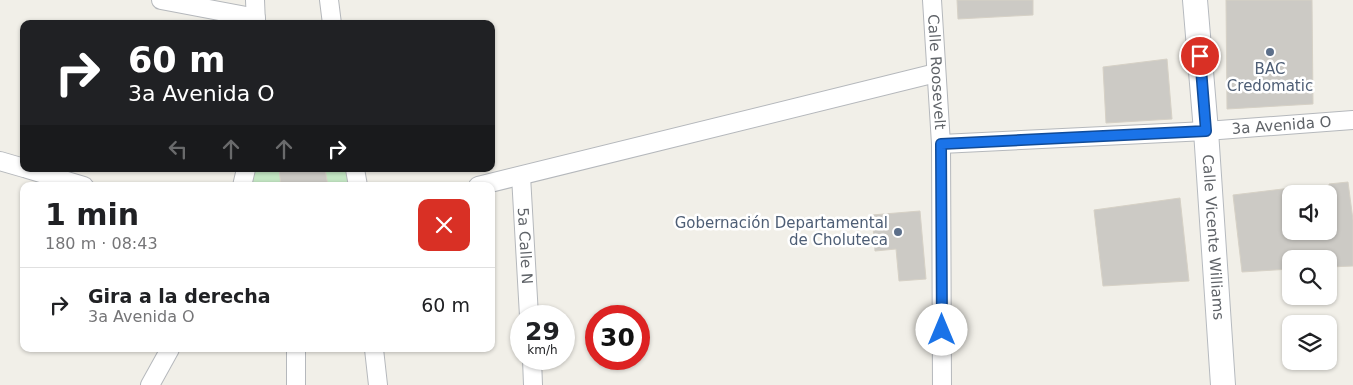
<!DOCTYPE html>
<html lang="es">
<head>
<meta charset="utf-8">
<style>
	body { margin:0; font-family:"DejaVu Sans",sans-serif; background:#f2f2f2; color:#202124; height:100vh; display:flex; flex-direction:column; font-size:19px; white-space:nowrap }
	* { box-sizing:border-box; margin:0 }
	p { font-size:16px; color:#757577 }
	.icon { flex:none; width:28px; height:28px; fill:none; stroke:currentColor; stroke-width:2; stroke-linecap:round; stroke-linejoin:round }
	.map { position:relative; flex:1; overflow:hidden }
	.panel { position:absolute; left:20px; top:182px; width:475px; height:170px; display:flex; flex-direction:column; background:#fff; border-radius:10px; box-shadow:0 1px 4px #0004 }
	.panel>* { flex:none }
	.hud { position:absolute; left:20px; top:20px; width:475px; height:152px; border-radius:10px; box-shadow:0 1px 4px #0004; background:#202124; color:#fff; overflow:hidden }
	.fabs { position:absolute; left:1282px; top:185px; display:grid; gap:10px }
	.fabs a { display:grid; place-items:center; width:55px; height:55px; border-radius:10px; background:#fff; box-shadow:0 1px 4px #0004; font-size:25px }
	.speed { position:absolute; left:510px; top:305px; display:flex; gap:10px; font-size:25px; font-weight:700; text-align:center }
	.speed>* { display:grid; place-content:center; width:65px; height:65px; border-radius:50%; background:#fff; box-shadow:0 1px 4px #0004; line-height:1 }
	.speed small { font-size:12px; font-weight:400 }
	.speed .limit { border:8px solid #d22; background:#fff; color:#111 }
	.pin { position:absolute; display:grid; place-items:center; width:42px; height:42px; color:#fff; margin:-21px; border:2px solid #fff; border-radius:50%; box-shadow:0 1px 5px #0007 }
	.me { position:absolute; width:55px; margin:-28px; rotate:0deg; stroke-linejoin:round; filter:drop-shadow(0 0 4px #0008) }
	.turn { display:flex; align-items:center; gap:18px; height:105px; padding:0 25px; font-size:22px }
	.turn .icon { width:65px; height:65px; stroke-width:2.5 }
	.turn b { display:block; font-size:35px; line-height:42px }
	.lanes { display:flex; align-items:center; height:48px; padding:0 25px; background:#0003; justify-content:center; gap:25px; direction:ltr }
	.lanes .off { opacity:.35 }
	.round { display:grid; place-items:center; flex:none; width:52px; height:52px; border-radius:10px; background:#f2f2f2 }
	.headline { display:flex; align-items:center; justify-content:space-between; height:85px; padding:0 25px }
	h1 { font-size:30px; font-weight:700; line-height:38px }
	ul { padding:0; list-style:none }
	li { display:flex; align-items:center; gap:15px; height:75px; padding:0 25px; border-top:1px solid #e0e0e0 }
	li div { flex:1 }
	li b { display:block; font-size:19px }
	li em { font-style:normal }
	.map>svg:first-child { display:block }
	.green { fill:#c5e8c5 }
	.building { fill:#cccac5; stroke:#d6d1c6 }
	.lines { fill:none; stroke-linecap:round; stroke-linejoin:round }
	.street-casing { stroke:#b5b8bc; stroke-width:20 }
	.secondary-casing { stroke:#b6babf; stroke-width:26 }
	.street { stroke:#fff; stroke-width:18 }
	.secondary { stroke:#fff; stroke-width:24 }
	.route-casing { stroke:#114b97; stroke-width:12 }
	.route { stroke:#1a73e8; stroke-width:9 }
	.service-dot { fill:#5c6f8a; stroke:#fff; stroke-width:2 }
	.labels { text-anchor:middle; stroke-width:5; stroke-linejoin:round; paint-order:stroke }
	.service-label { font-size:15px; fill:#4e5e75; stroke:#fff }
	.street-label { font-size:15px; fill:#5f6368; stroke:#fff }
</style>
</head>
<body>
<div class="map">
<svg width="1353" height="385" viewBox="0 0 1353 385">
	<rect width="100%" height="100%" fill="#f1efe8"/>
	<path class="green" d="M255 169H279L281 186H252Z
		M325 169H346L348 186H328Z"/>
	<path class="building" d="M957 0H1033V15L958 19Z
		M1226 0H1312L1313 104 1227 109Z
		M1167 59 1172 119 1106 123 1103 67Z
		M279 169H325L328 186H281Z
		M1348 182 1353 220V266L1329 267V259H1291V269L1242 272 1233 195 1291 188V231H1329V184Z
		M1180 198 1189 281 1103 286 1094 210Z
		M920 211 926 279 899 281 896 249 875 251 872 215Z"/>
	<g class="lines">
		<g class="street-casing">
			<g id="street">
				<path d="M161 0 256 18"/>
				<path d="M255 0 256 24"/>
				<path d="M329 0 332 24"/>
				<path id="s1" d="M932 0 941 144 942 385"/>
				<path id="s2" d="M941 144 1206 131 1353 120"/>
				<path d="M0 161 24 168"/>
				<path d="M27 169 84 186"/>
				<path d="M355 169 358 186"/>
				<path id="s3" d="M521 176 529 316"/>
				<path d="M242 186 246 169"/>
				<path d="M478 186 936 73"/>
				<path d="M374 349 378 385"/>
				<path d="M532 359 533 385"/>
				<path d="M150 385 170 349"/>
				<path d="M296 385V349"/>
			</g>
		</g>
		<g class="secondary-casing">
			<g id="secondary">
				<path id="s4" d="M1195 0 1206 131 1223 385"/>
			</g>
		</g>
		<use href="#street" class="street"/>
		<use href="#secondary" class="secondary"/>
	</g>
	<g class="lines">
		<g class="route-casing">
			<path id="route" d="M942 330 941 144 1206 131 1200 56"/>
		</g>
		<use href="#route" class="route"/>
	</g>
	<g class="service-dot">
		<circle cx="1270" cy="52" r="5"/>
		<circle cx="898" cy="232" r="5"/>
	</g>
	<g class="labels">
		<g class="service-label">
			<text x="1270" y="74">BAC<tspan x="1270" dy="17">Credomatic</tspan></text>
			<text x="888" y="228" text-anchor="end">Gobernación Departamental<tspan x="888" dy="17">de Choluteca</tspan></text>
		</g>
		<g class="street-label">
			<text dy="5" stroke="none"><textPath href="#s1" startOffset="72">Calle Roosevelt</textPath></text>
			<text dy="5" stroke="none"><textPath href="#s2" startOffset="341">3a Avenida O</textPath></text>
			<text dy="5" stroke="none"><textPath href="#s4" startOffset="238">Calle Vicente Williams</textPath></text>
			<text dy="5" stroke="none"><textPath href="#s3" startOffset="70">5a Calle N</textPath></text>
		</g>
	</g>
</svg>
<div class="fabs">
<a><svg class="icon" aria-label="sound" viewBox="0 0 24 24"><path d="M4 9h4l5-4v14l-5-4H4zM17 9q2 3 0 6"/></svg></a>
<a><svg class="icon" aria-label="search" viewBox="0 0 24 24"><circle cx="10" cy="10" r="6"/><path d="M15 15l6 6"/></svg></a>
<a><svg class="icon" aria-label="layers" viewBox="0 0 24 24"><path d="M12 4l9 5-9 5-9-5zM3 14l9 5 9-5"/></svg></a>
</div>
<div class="speed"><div>29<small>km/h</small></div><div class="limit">30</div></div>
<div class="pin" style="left:1200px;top:56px;background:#d93025"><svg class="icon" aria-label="arrive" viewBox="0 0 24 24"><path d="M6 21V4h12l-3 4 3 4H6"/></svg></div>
<svg class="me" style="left:942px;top:330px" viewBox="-20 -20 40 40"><circle r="19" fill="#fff"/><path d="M0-13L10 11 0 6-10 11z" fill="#1a73e8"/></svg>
<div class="hud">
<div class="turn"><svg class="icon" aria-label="right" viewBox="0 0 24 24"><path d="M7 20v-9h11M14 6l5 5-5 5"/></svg><div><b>60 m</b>3a Avenida O</div></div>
<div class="lanes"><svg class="icon off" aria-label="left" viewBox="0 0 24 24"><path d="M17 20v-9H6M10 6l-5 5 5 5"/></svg><svg class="icon off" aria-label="ahead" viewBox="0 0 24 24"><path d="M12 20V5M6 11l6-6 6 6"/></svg><svg class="icon off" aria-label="ahead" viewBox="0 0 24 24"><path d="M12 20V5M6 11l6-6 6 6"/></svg><svg class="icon" aria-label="right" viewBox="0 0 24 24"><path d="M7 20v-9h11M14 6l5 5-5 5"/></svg></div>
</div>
<section class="panel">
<div class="headline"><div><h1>1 min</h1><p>180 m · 08:43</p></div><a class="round" style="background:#d93025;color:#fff"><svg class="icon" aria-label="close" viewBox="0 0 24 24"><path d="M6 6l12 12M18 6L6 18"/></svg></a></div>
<ul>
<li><svg class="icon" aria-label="right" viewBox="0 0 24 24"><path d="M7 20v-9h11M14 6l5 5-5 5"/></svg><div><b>Gira a la derecha</b><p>3a Avenida O</p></div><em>60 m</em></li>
</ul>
</section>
</div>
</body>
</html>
